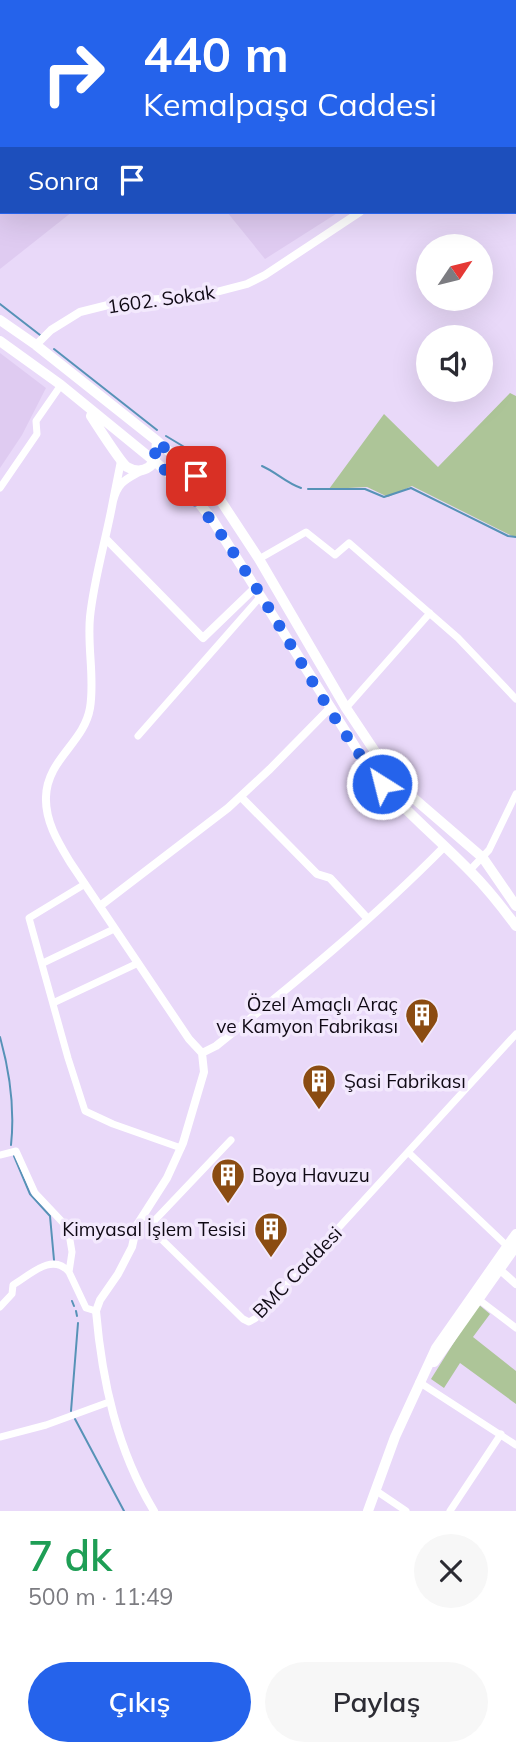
<!DOCTYPE html>
<html lang="tr">
<head>
<meta charset="utf-8">
<style>
	body { margin:0; font-family:Mulish,sans-serif; background:#f7f7f7; color:#2b2b33; height:100vh; display:flex; flex-direction:column; font-size:26px; white-space:nowrap }
	* { box-sizing:border-box; margin:0 }
	p { font-size:23px; color:#7c7c81 }
	.icon { flex:none; width:38px; height:38px; fill:none; stroke:currentColor; stroke-width:2; stroke-linecap:round; stroke-linejoin:round }
	.map { position:relative; height:1511px; overflow:hidden }
	.details { display:flex; flex-direction:column; background:#fff; flex:1 }
	.details>* { flex:none }
	.top-card { position:absolute; left:0px; top:0px; width:516px; height:214px; box-shadow:0 7px 28px #0002; background:#2563eb; color:#fff; overflow:hidden }
	.needle { width:46px; rotate:55deg }
	.tools { position:absolute; left:416px; top:234px; display:grid; gap:14px }
	.tools a { display:grid; place-items:center; width:77px; height:77px; border-radius:50%; background:#fff; box-shadow:0 7px 28px #0002; font-size:35px }
	.pin { position:absolute; display:grid; place-items:center; width:60px; height:60px; color:#fff; margin:-30px; border-radius:14px; box-shadow:0 4px 10px #0006 }
	.me { position:absolute; width:77px; margin:-38px; rotate:324deg; stroke-linejoin:round; filter:drop-shadow(0 0 5px #0008) }
	.turn { display:flex; align-items:center; gap:24px; height:147px; padding:0 28px; font-size:32px }
	.turn .icon { width:91px; height:91px; stroke-width:2.5 }
	.turn b { display:block; font-size:49px; line-height:60px }
	.then { display:flex; align-items:center; height:66px; padding:0 28px; background:#0003; gap:14px; font-size:26px }
	.round { display:grid; place-items:center; flex:none; width:74px; height:74px; border-radius:37px; background:#f7f7f7 }
	.headline { display:flex; align-items:center; justify-content:space-between; height:119px; padding:0 28px }
	h1 { font-size:42px; font-weight:600; line-height:52px; color:#1e9e55 }
	.cta { display:flex; gap:14px; margin-top:auto; padding:14px 28px }
	.cta a { flex:1; height:80px; border-radius:42px; background:#2563eb; color:#fff; font-size:28px; font-weight:600; line-height:80px; text-align:center }
	.cta a+a { background:#f7f7f7; color:#2b2b33 }
	.map>svg:first-child { display:block }
	.built { fill:#dfcbf1 }
	.green { fill:#adc598 }
	.lines { fill:none; stroke-linecap:round; stroke-linejoin:round }
	.stream { stroke:#5792b7; stroke-width:2 }
	.minor { stroke:#fff; stroke-width:7 }
	.tertiary { stroke:#fff; stroke-width:8 }
	.secondary { stroke:#fff; stroke-width:10 }
	.primary { stroke:#fff; stroke-width:10 }
	.motorway { stroke:#fff; stroke-width:12 }
	.route { stroke:#2563eb; stroke-width:12; stroke-dasharray:0 21.6 }
	.labels { text-anchor:middle; stroke-width:7; stroke-linejoin:round; paint-order:stroke }
	.street-label { font-size:19px; fill:#0f0914; stroke:#f3e9fd }
	.poi-label { font-size:19px; fill:#0f0914; stroke:#f3e9fd; text-anchor:end }
</style>
</head>
<body>
<div class="map">
<svg width="516" height="1511" viewBox="0 0 516 1511">
	<rect width="100%" height="100%" fill="#e9d9f9"/>
	<path class="built" d="M0 117 2 212H72L0 269Z
		M227 212H339L265 259Z
		M0 353 46 388 22 435 0 468Z"/>
	<path class="green" d="M510 393 516 396V538L412 486 388 497 367 487 329 489 384 414 438 467Z
		M478 1304 490 1314 473 1337 516 1371V1404L460 1363 444 1388 431 1379Z"/>
	<g class="lines">
		<path class="stream" d="M405 0 406 2
			M498 0V2
			M514 41 516 45
			M0 304 40 335
			M54 349 157 430
			M166 436 186 448
			M194 456 212 472 219 474
			M262 466C276 472 286 483 301 488
			M308 489H365L384 497 411 488 508 536 516 537
			M0 1037C10 1073 15 1108 11 1145
			M14 1156 30 1194 50 1216 54 1260
			M72 1301 74 1306
			M76 1311 77 1316
			M71 1411 78 1323
			M75 1419 124 1511"/>
		<path class="minor" d="M510 0 511 2
			M514 11 516 15
			M0 488 37 434 36 421 61 385
			M259 559 306 532 335 555 349 543 458 638 516 699
			M346 708 430 613
			M138 736 261 596
			M470 870 489 850 516 794
			M85 884 29 918 68 1058 85 1111 113 1124 181 1148
			M43 963 114 929
			M53 1003 136 964
			M231 1140 155 1220 151 1229 243 1319 249 1322 256 1318 516 1034
			M409 1153 506 1245
			M0 1155 16 1151 35 1193 68 1228 72 1252 69 1272 86 1308 96 1311
			M478 1299 516 1328
			M0 1307 12 1294 13 1285C30 1275 52 1252 69 1272
			M419 1382 516 1445
			M0 1437 46 1425 109 1402
			M375 1490 406 1511
			M450 1511 501 1434"/>
		<path class="tertiary" d="M514 105 516 104
			M36 345 51 330 80 312 124 301 197 297 247 284 265 275 360 212
			M121 461 113 501C118 482 125 480 141 471
			M113 501C106 540 94 578 90 617 87 647 95 678 90 708 84 743 47 759 46 797 45 821 58 842 70 862L189 1039 202 1053 204 1072 183 1143 167 1178 137 1225 132 1247 118 1274 100 1300 96 1311C102 1381 117 1450 154 1511
			M106 539 203 638 256 587
			M241 797 317 874 330 878 368 919
			M100 906 228 808 270 769 330 708
			M202 1053 216 1046C295 983 373 919 444 847
			M499 1269 516 1284"/>
		<path class="secondary" d="M434 1362 516 1246
			M368 1511 395 1437 436 1348 516 1234"/>
		<path class="primary" d="M0 320 36 345 157 441 215 492 259 559 346 708 396 783 483 858 516 906
			M0 341 61 385 159 465 188 490 212 519 371 772C402 809 438 838 471 872 488 889 502 907 516 926
			M91 416C97 425 121 463 127 467 134 471 142 472 149 467 157 461 156 451 157 441"/>
		<path class="motorway" d="M441 0 442 2
			M460 0 461 2
			M475 0 476 2
			M514 116 516 119
			M514 163 516 166"/>
	</g>
	<g class="lines">
		<path class="route" d="M196 476 157 441 154 461C194 492 219 530 246 572 292 642 329 719 382 784"/>
	</g>
	<defs>
		<g id="building-pin" transform="scale(1.75)"><path d="M0 17L-7.5 6A9.5 9.5 0 1 1 7.5 6Z" fill="#8b4c12" stroke="#f3e9fd"/><path d="M-4-6H4V6H1V3H-1V6H-4ZM-2.5-4.3h1.7v1.8h-1.7ZM.8-4.3h1.7v1.8H.8ZM-2.5-1h1.7V.8h-1.7ZM.8-1h1.7V.8H.8Z" fill="#fff"/></g>
	</defs>
	<g fill-rule="evenodd">
		<use href="#building-pin" x="422" y="1015"/>
		<use href="#building-pin" x="319" y="1081"/>
		<use href="#building-pin" x="228" y="1175"/>
		<use href="#building-pin" x="271" y="1229"/>
	</g>
	<g class="labels">
		<g class="street-label">
			<text transform="translate(161 299) rotate(-8)" y="7">1602. Sokak</text>
			<text transform="translate(297 1272) rotate(-46)" y="7">BMC Caddesi</text>
		</g>
		<g class="poi-label">
			<text x="398" y="1011">Özel Amaçlı Araç<tspan x="398" dy="22">ve Kamyon Fabrikası</tspan></text>
			<text x="344" y="1088" text-anchor="start">Şasi Fabrikası</text>
			<text x="252" y="1182" text-anchor="start">Boya Havuzu</text>
			<text x="246" y="1236">Kimyasal İşlem Tesisi</text>
		</g>
	</g>
</svg>
<div class="tools">
<a><svg class="needle" viewBox="-14 -14 28 28"><path d="M0-13l5 13h-10z" fill="#e53935"/><path d="M0 13l5-13h-10z" fill="#7c7c81"/></svg></a>
<a><svg class="icon" aria-label="sound" viewBox="0 0 24 24"><path d="M4 9h4l5-4v14l-5-4H4zM17 9q2 3 0 6"/></svg></a>
</div>
<div class="pin" style="left:196px;top:476px;background:#d93025"><svg class="icon" aria-label="arrive" viewBox="0 0 24 24"><path d="M6 21V4h12l-3 4 3 4H6"/></svg></div>
<svg class="me" style="left:382px;top:784px" viewBox="-20 -20 40 40"><circle r="17" fill="#2563eb" stroke="#fff" stroke-width="3"/><path d="M0-11L8 9 0 5-8 9z" fill="#fff"/></svg>
<div class="top-card">
<div class="turn"><svg class="icon" aria-label="right" viewBox="0 0 24 24"><path d="M7 20v-9h11M14 6l5 5-5 5"/></svg><div><b>440 m</b>Kemalpaşa Caddesi</div></div>
<div class="then">Sonra<svg class="icon" aria-label="arrive" viewBox="0 0 24 24"><path d="M6 21V4h12l-3 4 3 4H6"/></svg></div>
</div>
</div>
<section class="details">
<div class="headline"><div><h1>7 dk</h1><p>500 m · 11:49</p></div><a class="round"><svg class="icon" aria-label="close" viewBox="0 0 24 24"><path d="M6 6l12 12M18 6L6 18"/></svg></a></div>
<div class="cta"><a>Çıkış</a><a>Paylaş</a></div>
</section>
</body>
</html>
